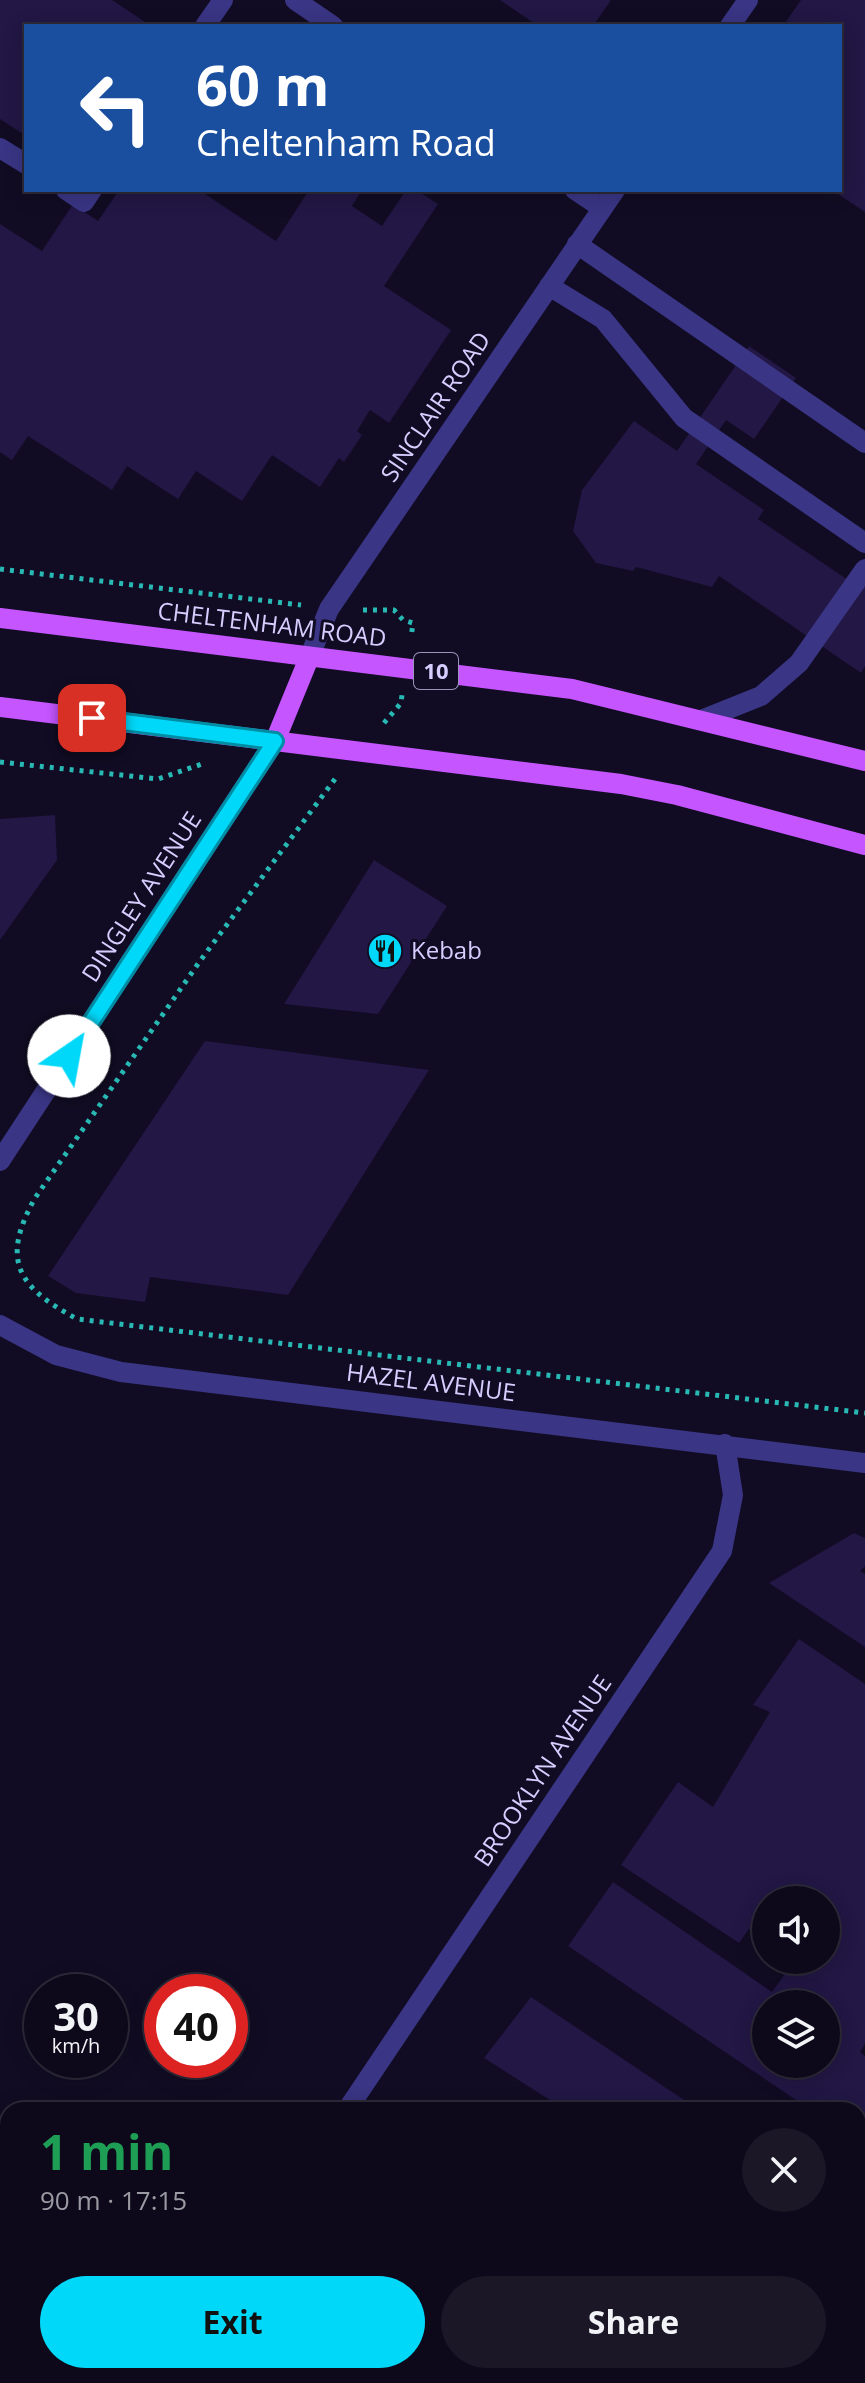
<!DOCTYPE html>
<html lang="en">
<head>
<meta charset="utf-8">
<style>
	body { margin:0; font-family:"Open Sans",sans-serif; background:#1b1727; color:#f1f3f6; height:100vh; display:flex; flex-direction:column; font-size:30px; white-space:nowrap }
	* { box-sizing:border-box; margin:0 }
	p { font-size:26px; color:#9a9aa2 }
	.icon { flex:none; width:44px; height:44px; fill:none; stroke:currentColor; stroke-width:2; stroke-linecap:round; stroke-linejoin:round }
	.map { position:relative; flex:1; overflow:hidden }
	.panel { position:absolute; left:0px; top:2102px; width:866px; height:282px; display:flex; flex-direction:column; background:#0d091a; border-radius:24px 24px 0 0; box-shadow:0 4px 20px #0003,0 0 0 2px #2d2a39 }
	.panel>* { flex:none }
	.top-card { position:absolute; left:24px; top:24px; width:818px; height:168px; border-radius:0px; box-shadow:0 4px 20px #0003,0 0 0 2px #2d2a39; background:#1a4fa0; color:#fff; overflow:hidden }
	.buttons { position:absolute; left:752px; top:1886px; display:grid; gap:16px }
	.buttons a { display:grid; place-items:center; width:88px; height:88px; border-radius:50%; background:#0d091a; box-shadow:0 4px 20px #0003,0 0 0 2px #2d2a39; font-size:40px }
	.speed { position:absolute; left:24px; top:1974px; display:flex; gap:16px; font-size:40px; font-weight:700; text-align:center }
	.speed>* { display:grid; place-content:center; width:104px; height:104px; border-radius:50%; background:#0d091a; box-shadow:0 4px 20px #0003,0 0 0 2px #2d2a39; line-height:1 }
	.speed small { font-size:20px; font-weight:400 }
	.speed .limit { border:12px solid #d22; background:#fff; color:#111 }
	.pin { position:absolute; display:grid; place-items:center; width:68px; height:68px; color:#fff; margin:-34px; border-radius:16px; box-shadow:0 4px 12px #0006 }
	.me { position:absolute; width:88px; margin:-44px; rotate:33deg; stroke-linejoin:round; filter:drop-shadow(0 0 6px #0008) }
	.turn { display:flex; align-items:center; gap:28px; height:168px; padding:0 40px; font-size:36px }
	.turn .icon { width:104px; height:104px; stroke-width:2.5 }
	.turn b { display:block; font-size:56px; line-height:68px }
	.round { display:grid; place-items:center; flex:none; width:84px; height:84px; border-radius:42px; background:#1b1727 }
	.head { display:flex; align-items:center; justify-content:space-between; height:136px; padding:0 40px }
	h1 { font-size:48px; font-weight:700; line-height:60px; color:#1e9e55 }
	.action { display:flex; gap:16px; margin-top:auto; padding:16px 40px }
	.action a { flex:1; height:92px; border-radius:48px; background:#00d8f9; color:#111; font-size:32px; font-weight:700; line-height:92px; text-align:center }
	.action a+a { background:#1b1727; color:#f1f3f6 }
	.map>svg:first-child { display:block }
	.building { fill:#221745; fill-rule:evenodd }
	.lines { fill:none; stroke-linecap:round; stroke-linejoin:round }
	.path { stroke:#28b9b5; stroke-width:5; stroke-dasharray:4 6; stroke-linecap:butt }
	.minor { stroke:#3a3584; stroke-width:20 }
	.major { stroke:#c555ff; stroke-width:20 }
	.route-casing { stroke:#008ca2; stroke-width:20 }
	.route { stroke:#00d8f9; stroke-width:14 }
	.labels { text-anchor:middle; stroke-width:6; stroke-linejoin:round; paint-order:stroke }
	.shield { fill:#110c23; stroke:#9a94bd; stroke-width:2 }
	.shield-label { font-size:22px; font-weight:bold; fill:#d5ceff }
	.street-label { font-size:24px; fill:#d5ceff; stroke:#110c23 }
	.poi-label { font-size:24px; fill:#d5ceff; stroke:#110c23; text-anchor:start }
</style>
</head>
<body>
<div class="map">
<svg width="865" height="2383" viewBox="0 0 865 2383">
	<rect width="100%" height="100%" fill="#110c23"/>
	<path class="building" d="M0 0H112L151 26H26V136L0 119Z
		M500 0H611L593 26H538Z
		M801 0H865V212L832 190H840V26H783Z
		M119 190H199L276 241 309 190H362L352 206 382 226 406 190H416L438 204 384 286 451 330 389 423 370 410 357 431 362 435 344 462 339 458 320 487 272 455 242 501 196 471 178 499 127 466 112 490 28 436 12 460 0 452V224L42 251 73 204 98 221Z
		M749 346 796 378 754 439 726 420 696 464 764 510 758 519 851 582 865 561V666L861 673 719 576 712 587 636 567 633 571 596 563 573 531 582 490 634 421 677 451Z
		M55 815 57 860 0 940V819Z
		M374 860 447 906 378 1014 284 1004Z
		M205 1041 429 1070 288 1295 150 1277 145 1302 76 1293 48 1276Z
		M854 1533 865 1538V1566L860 1571 865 1574V1647L769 1583Z
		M799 1639 865 1684V2044L860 2052 865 2056V2147L858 2142V2110H811L568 1946 613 1882 772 1992 795 1960H826V1900H766V1942L749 1929 739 1943 621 1865 678 1782 713 1807 770 1712 753 1705ZM766 2004H826V2064H766Z
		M531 1997 699 2110H552L556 2104 484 2058Z
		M858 2217 865 2222V2301L858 2311Z
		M865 2344V2383H839L843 2376H858V2354Z
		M572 2376H813L808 2383H583Z"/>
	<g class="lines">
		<path class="path" d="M0 569 301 605
			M363 610H394L403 620 413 623 411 638
			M384 723 401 703 402 695
			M0 762 158 779 205 763
			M335 779 200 961 35 1198C0 1261 18 1287 77 1319L865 1413"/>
		<path class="minor" d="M295 0 333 26
			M205 26 223 0
			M730 26 748 0
			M0 148 26 164
			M66 190 84 202 92 190
			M575 190 602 208
			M577 244 865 443
			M549 286 603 319 684 418 865 543
			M309 658 329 609 615 190
			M701 720 761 696 799 663 865 569
			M0 1161 275 741
			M0 1325 56 1355 121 1372 865 1463
			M347 2110 722 1551 733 1495 725 1444
			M164 2383 169 2376"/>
		<path class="major" d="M0 618 572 689 865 761
			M0 707 621 784 677 795 865 845
			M275 741 309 658"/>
	</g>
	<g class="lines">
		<g class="route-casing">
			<path id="route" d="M69 1056 275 741 92 718"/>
		</g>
		<use href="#route" class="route"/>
	</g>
	<defs>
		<g id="restaurant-disc" transform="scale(1.8)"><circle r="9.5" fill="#00d8f9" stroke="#110c23"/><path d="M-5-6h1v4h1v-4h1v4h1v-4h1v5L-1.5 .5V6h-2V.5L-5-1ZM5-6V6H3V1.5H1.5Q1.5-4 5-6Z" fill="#111"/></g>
	</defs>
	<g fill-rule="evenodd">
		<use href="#restaurant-disc" x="385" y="951"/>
	</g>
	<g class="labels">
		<rect class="shield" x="414" y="653" width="44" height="36" rx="6"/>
		<g class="shield-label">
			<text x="436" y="679">10</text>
		</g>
		<g class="street-label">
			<text transform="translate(436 407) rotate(-56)" y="8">SINCLAIR ROAD</text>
			<text transform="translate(272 625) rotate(7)" y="8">CHELTENHAM ROAD</text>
			<text transform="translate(142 897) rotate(-57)" y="8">DINGLEY AVENUE</text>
			<text transform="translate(431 1383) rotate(7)" y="8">HAZEL AVENUE</text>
			<text transform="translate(543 1771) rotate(-56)" y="8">BROOKLYN AVENUE</text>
		</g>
		<g class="poi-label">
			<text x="411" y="959">Kebab</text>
		</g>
	</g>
</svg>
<div class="buttons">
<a><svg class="icon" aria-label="sound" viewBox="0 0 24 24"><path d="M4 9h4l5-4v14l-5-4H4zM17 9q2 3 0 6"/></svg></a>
<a><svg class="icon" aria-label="layers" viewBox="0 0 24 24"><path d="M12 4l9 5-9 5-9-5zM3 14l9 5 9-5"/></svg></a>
</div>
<div class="speed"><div>30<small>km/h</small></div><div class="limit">40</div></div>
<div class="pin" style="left:92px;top:718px;background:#d93025"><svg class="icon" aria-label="arrive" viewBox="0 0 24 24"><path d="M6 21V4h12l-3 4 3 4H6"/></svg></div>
<svg class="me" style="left:69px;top:1056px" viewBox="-20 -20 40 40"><circle r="19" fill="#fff"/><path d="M0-13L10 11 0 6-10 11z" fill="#00d8f9"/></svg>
<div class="top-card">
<div class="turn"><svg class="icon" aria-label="left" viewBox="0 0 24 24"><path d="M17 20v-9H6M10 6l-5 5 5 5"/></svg><div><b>60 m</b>Cheltenham Road</div></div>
</div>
<section class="panel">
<div class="head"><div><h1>1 min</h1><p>90 m · 17:15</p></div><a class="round"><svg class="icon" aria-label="close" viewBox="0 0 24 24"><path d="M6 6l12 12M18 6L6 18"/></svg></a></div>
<div class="action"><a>Exit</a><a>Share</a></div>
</section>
</div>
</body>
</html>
